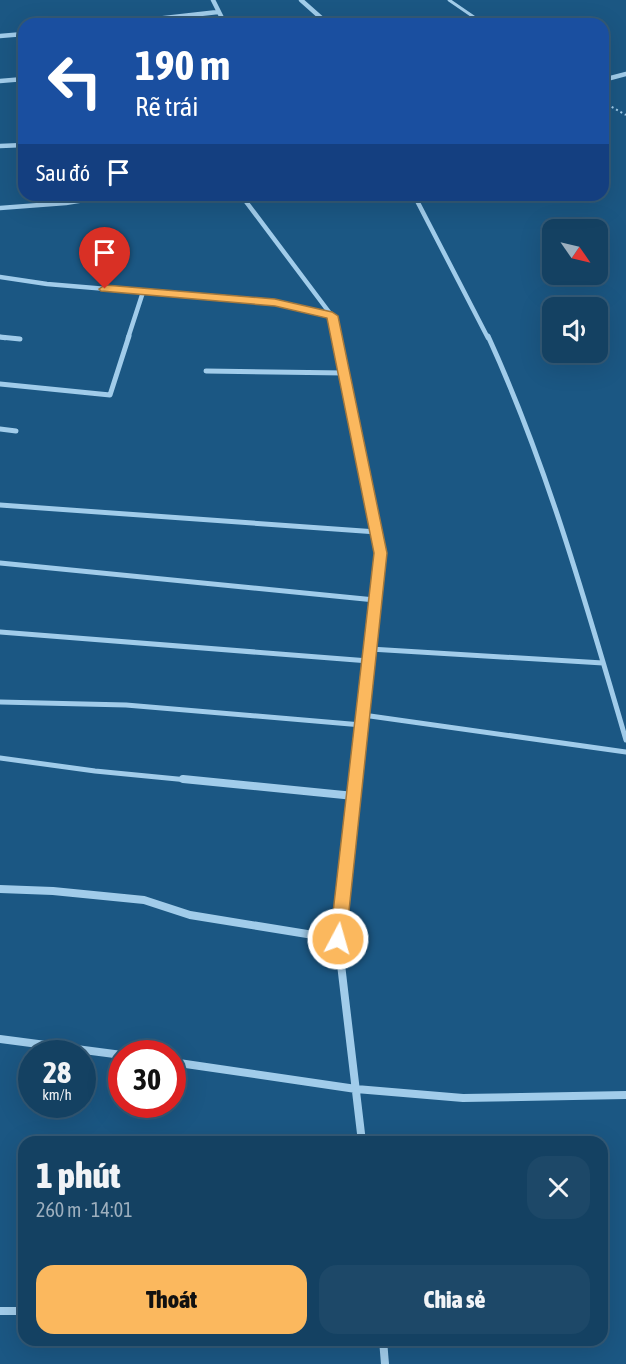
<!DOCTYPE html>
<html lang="vi">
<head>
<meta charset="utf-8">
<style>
	body { margin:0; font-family:"Asap Condensed",sans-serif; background:#1d4868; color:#f1f3f6; height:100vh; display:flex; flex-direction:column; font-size:22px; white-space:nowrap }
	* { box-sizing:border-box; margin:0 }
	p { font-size:20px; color:#9dafbe }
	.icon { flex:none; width:33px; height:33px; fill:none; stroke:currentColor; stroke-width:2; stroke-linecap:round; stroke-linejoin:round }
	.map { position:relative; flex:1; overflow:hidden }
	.drawer { position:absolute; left:18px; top:1136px; width:590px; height:210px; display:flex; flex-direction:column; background:#144162; border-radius:18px; box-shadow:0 6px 24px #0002,0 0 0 2px #335a77 }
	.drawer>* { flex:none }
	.banner { position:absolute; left:18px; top:18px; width:591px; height:183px; border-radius:18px; box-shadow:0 6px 24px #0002,0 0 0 2px #335a77; background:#1a4fa0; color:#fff; overflow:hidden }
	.needle { width:39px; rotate:124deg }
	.tools { position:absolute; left:542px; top:219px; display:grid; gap:12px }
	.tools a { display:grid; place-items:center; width:66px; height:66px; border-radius:12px; background:#144162; box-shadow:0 6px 24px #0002,0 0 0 2px #335a77; font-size:30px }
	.speed { position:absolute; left:18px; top:1040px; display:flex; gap:12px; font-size:30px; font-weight:700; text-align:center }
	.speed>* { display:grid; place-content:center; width:78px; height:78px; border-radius:50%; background:#144162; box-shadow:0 6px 24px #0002,0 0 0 2px #335a77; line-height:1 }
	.speed small { font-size:15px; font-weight:400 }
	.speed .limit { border:9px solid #d22; background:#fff; color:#111 }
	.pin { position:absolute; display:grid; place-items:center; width:51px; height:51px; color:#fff; margin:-62px -26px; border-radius:50% 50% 50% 0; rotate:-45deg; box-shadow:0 0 6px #0007 }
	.pin .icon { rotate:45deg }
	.me { position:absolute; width:66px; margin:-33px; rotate:6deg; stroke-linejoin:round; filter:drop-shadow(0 0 4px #0008) }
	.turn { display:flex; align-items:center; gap:21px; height:126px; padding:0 18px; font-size:27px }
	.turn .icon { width:78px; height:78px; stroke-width:2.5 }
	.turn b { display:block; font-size:42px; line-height:51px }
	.then { display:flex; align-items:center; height:57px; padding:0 18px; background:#0003; gap:12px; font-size:22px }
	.round { display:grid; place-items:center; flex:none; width:63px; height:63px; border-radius:18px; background:#1d4868 }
	.headline { display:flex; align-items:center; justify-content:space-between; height:102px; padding:0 18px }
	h1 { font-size:36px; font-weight:800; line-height:45px }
	.button { display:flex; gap:12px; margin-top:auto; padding:12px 18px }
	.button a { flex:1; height:69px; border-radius:18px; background:#fbb85e; color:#111; font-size:24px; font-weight:800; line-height:69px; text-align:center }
	.button a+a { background:#1d4868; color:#f1f3f6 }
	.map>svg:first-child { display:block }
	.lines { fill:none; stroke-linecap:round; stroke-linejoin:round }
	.path { stroke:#a1ccea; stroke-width:2; stroke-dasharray:2 3; stroke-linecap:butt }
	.lane { stroke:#a1ccea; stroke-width:3 }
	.street-far2 { stroke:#a1ccea; stroke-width:4.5 }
	.street-far1 { stroke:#a1ccea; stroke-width:5 }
	.street { stroke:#a1ccea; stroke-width:8 }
	.route { fill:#fbb85e; stroke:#a3783d; stroke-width:1.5 }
</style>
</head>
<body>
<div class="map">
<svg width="626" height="1364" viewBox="0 0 626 1364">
	<rect width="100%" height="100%" fill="#1b5783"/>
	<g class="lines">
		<path class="path" d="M603 102 626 115"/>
		<path class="lane" d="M449 0 484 24"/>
		<path class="street-far2" d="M213 0 225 24
			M301 0 328 24
			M111 24 218 12
			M0 36 24 34
			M603 80 626 74
			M0 81 24 79
			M0 146 24 145
			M241 195 332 316 336 338
			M414 195 488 338
			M0 208 66 203 115 195
			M0 277 47 284 275 303 332 316
			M0 337 5 338
			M128 338 143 292"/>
		<path class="street-far1" d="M336 336 381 553 356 781
			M488 336C547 465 586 604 626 740
			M0 337 20 339
			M206 371 344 373
			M0 384 110 395 129 336
			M0 429 16 431
			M0 505 377 532
			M0 563 375 600
			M0 632 369 661
			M370 649 603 663
			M0 702 126 705 362 725
			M363 715 626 752
			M0 758 95 771 198 781"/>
		<path class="street" d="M183 779 354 796
			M356 779 338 939 362 1142
			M0 889 53 891 144 900 190 915 338 939
			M0 1039 122 1055
			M172 1062 356 1089 463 1098 626 1095
			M0 1311H24
			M383 1340 385 1364"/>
	</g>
	<path class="route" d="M105 285 275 299 332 312 338 316 387 553 346 939 344 944 338 947 333 944 330 939 374 553 327 318 275 306 101 291 99 289Z"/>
</svg>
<div class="tools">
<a><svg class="needle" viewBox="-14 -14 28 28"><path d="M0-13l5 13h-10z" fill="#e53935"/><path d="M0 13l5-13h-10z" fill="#9dafbe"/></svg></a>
<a><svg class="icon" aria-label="sound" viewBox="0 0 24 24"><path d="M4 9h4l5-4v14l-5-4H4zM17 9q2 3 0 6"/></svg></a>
</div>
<div class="speed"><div>28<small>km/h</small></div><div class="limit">30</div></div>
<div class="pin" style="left:105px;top:289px;background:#d93025"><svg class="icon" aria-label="arrive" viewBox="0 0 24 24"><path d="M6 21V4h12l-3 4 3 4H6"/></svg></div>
<svg class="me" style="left:338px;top:939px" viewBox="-20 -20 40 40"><circle r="17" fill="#fbb85e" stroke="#fff" stroke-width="3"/><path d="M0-11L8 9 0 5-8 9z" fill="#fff"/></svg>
<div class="banner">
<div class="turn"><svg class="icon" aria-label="left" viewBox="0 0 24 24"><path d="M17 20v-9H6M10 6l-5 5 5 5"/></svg><div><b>190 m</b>Rẽ trái</div></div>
<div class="then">Sau đó<svg class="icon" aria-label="arrive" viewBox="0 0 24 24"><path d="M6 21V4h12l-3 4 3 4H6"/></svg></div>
</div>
<section class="drawer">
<div class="headline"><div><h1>1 phút</h1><p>260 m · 14:01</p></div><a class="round"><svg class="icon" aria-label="close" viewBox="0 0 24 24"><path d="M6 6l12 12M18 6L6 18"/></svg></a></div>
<div class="button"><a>Thoát</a><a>Chia sẻ</a></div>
</section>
</div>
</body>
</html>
